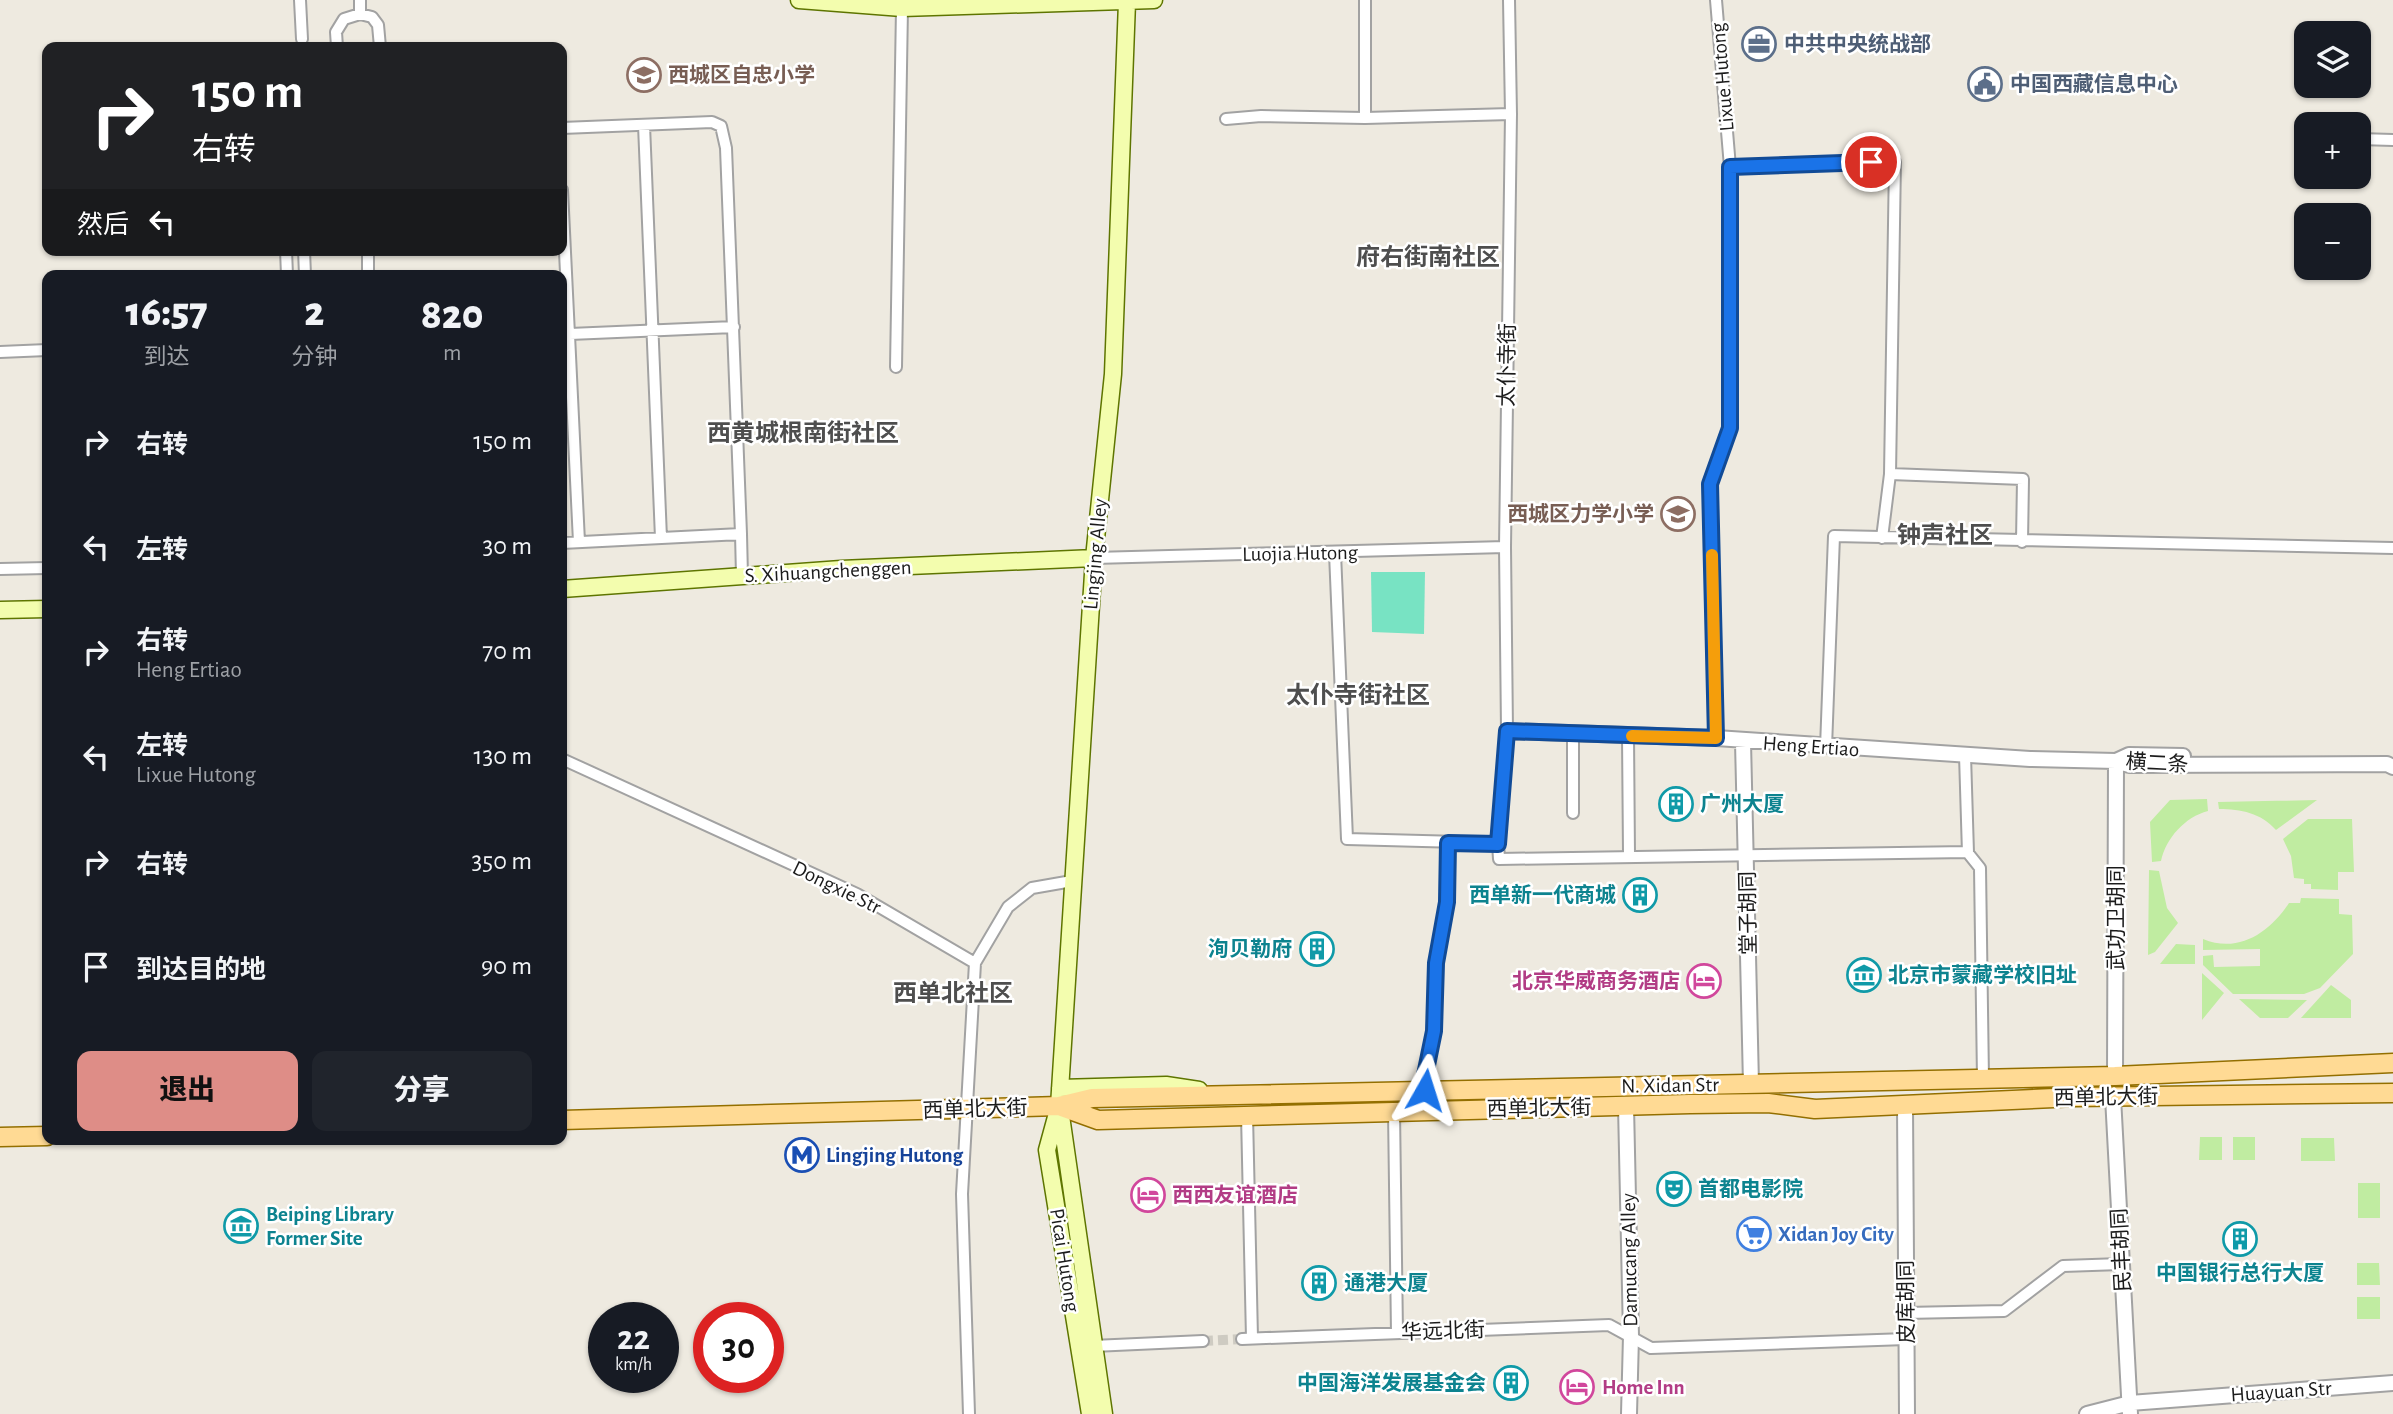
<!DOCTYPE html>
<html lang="zh">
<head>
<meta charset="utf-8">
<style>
	body { margin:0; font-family:"Alegreya Sans","Noto Sans SC",sans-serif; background:#20242c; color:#f1f3f6; height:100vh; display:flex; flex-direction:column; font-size:26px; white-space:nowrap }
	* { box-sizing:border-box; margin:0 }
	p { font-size:23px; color:#9ea1a6 }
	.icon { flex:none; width:38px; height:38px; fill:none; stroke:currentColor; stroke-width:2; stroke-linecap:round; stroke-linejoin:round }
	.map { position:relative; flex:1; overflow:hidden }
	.drawer { position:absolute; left:42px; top:270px; width:525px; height:875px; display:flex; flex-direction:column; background:#171b24; border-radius:14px; box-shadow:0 2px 5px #0004 }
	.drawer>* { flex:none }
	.top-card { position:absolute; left:42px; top:42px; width:525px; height:214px; border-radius:14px; box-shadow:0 2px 5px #0004; background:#202124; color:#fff; overflow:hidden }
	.buttons { position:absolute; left:2294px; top:21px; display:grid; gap:14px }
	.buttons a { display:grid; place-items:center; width:77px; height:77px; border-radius:14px; background:#171b24; box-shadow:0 2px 5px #0004; font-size:35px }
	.speed { position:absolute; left:588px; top:1302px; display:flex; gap:14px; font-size:35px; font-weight:700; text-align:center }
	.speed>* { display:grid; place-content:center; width:91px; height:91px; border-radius:50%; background:#171b24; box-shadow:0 2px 5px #0004; line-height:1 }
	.speed small { font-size:18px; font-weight:400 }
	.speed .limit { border:10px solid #d22; background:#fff; color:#111 }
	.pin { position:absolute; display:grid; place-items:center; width:60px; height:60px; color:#fff; margin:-30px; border:4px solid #fff; border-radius:50%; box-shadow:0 2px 7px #0007 }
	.me { position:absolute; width:77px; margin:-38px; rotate:6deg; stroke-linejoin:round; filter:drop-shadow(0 0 5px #0008) }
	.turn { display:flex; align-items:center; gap:24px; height:147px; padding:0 35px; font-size:32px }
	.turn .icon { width:91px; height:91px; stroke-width:2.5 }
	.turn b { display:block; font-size:49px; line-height:60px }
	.then { display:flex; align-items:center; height:66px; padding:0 35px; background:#0003; gap:14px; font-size:26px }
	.eta { display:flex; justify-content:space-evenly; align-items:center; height:119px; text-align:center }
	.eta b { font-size:42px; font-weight:800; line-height:49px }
	.cta { display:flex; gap:14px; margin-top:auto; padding:14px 35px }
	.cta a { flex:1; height:80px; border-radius:14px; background:#de8d87; color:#111; font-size:28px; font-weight:800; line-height:80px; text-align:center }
	.cta a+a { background:#20242c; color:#f1f3f6 }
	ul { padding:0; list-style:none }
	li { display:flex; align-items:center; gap:21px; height:105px; padding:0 35px }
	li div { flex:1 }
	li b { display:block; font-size:26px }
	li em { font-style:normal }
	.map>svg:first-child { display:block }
	.grass { fill:#c0eca1 }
	.pitch { fill:#78e3c3 }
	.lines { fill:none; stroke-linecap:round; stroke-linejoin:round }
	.minor-tunnel { stroke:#cecbc2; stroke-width:10; stroke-dasharray:10 5; stroke-linecap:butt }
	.minor-casing { stroke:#a2a2a2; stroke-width:14 }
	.tertiary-casing { stroke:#a2a2a2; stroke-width:18 }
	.secondary-casing { stroke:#5e7500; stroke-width:19 }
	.primary-casing { stroke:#936f00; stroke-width:21 }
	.minor { stroke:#fff; stroke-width:10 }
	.tertiary { stroke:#fff; stroke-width:14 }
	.secondary { stroke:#f3fdae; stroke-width:16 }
	.primary { stroke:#ffda94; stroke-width:18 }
	.route-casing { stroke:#114b97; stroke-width:18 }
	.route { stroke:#1a73e8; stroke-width:12 }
	.slow { stroke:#f59e0b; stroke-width:12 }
	.labels { text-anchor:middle; stroke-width:5; stroke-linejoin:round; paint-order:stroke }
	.service-label { font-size:21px; font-weight:bold; fill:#4e5e75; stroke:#fff; text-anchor:start }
	.education-label { font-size:21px; font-weight:bold; fill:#785e54; stroke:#fff; text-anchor:start }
	.street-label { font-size:21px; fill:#1b1b1b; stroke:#fff }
	.culture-label { font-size:21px; font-weight:bold; fill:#0d838f; stroke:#fff; text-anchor:start }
	.hotel-label { font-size:21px; font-weight:bold; fill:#b23c85; stroke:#fff; text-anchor:start }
	.transit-label { font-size:21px; font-weight:bold; fill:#164399; stroke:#fff; text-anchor:start }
	.shop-label { font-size:21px; font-weight:bold; fill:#366cbe; stroke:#fff; text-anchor:start }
	.quarter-label { font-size:24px; font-weight:bold; fill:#4e4e4e; stroke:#fff }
</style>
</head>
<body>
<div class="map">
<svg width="2393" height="1414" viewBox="0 0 2393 1414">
	<rect width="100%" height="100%" fill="#eeeae0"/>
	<path class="grass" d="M2207 799 2208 811C2185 817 2166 838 2161 861L2152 862 2150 822 2170 800Z
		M2317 800 2276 830C2261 813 2241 809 2219 809L2218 802Z
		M2308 819H2352L2354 872H2338V890L2311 889V884H2304V879L2294 878 2291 856 2283 839Z
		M2149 870 2159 871 2167 908 2178 923 2155 952 2148 955Z
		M2301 898 2339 899V914L2352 915 2353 954 2320 988 2304 994H2233L2203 965V956L2213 955 2214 967 2260 966V949L2203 950V939C2239 954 2270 932 2289 903H2300Z
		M2176 944 2195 945V964H2160Z
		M2202 973 2224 993 2202 1020Z
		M2331 985 2351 1000V1018H2301Z
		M2239 999 2307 1000 2288 1018H2260Z
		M2200 1137H2222V1160H2199Z
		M2233 1137H2255V1160H2233Z
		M2301 1138H2334L2335 1161H2301Z
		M2358 1183H2380V1218H2358Z
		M2357 1263H2379L2380 1285H2357Z
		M2357 1297H2380V1319H2357Z"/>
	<path class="pitch" d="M1371 572H1425L1424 634 1372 632Z"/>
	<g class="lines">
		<path class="minor-tunnel" d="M1203 1341 1242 1339"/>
		<g class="minor-casing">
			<path id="minor" d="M300 0 302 39
				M1365 0V118
				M360 14 372 17 378 25 380 47
				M337 47 336 32 344 19 360 14V0
				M1226 119 1261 116 1365 118 1511 114
				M644 125 661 538
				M562 128 712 122 721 126 726 148 741 534 562 543
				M2302 137H2306
				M2359 139 2393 140
				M1730 167 1895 162 1890 474 1882 538
				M562 190 579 542
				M286 250 287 275
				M304 250 305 275
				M368 250V275
				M570 334 734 327
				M0 352 47 350
				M896 367 902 8
				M1890 474 2023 479 2022 542
				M741 534 742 576
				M1335 553 1347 839 1498 843 1507 731 1505 547 1511 114 1509 0
				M1094 558 1505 547
				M0 569 47 568
				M1628 736 1629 854
				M1716 738 1710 484 1730 428V167L1716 0
				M1826 747 1834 536 2393 548
				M1965 755 1968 853 1980 868 1983 1079
				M562 759 857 894 975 963 962 1194 969 1414
				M1573 813V734
				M1498 843 1499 859 1968 852
				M975 963 1008 907 1032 888 1072 881
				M1425 1090V1075L1434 1031 1436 963 1447 902 1448 843
				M1394 1111 1397 1333
				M1247 1115 1252 1338
				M1905 1313 2004 1311 2063 1266 2121 1264
				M1242 1339 1609 1325 1651 1348 1906 1339
				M1093 1346 1203 1341"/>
		</g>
		<g class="tertiary-casing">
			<path id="tertiary" d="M1507 731 1716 738 2030 759 2116 761 2129 765 2387 764 2393 767
				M1743 742 1751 1084
				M2116 761 2129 755 2183 756
				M2115 1076 2116 761
				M2113 1097 2130 1414
				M1626 1106 1631 1336 1629 1414
				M1905 1106 1907 1414
				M2087 1414 2130 1403 2393 1383"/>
		</g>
		<g class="secondary-casing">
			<path id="secondary" d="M799 0 902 8 1154 0
				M562 589 841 569 1094 558
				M0 610 47 609
				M1060 1088 1166 1085 1199 1090
				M1060 1109 1104 1414
				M1090 1414 1047 1150 1059 1106 1094 558 1113 374 1127 2"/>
		</g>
		<g class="primary-casing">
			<path id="primary" d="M1059 1106 1098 1120 1690 1104 1768 1103 1815 1109 2076 1097 2393 1093
				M562 1120 1059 1106 1092 1098 2115 1076 2393 1063
				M0 1137 47 1136"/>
		</g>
		<use href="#minor" class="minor"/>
		<use href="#tertiary" class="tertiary"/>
		<use href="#secondary" class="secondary"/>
		<use href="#primary" class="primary"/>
	</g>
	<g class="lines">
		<g class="route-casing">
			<path id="route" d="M1425 1090V1075L1434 1031 1436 963 1447 902 1448 843 1498 844 1507 731 1716 738 1710 484 1730 428V167L1871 162"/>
		</g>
		<use href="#route" class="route"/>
		<path class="slow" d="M1632 736 1716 738 1712 555"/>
	</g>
	<defs>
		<g id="office-ring" transform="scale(1.75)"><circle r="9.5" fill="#fff" stroke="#5c6f8a" stroke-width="1.5"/><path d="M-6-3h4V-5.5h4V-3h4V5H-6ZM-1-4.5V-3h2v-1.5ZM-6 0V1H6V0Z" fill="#5c6f8a"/></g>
		<g id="school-ring" transform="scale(1.75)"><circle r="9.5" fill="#fff" stroke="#8d6e63" stroke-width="1.5"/><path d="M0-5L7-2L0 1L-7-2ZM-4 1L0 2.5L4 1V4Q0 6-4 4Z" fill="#8d6e63"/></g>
		<g id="civic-ring" transform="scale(1.75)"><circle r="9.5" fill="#fff" stroke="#5c6f8a" stroke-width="1.5"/><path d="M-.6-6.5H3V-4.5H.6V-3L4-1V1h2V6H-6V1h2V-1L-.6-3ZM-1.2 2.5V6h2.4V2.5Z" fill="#5c6f8a"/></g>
		<g id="building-ring" transform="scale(1.75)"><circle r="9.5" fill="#fff" stroke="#0f9aa8" stroke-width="1.5"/><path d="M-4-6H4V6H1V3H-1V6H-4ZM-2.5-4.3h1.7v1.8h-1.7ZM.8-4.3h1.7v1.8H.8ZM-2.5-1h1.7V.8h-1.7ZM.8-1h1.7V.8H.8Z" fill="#0f9aa8"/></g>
		<g id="museum-ring" transform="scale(1.75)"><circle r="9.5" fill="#fff" stroke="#0f9aa8" stroke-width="1.5"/><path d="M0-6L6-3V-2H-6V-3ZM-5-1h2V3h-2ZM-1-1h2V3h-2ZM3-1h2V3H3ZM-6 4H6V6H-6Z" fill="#0f9aa8"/></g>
		<g id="hotel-ring" transform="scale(1.75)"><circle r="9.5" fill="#fff" stroke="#d1479c" stroke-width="1.5"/><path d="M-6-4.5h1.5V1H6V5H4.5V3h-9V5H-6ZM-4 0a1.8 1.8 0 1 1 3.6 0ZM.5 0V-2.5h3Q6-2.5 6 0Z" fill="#d1479c"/></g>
		<g id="metro-ring" transform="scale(1.75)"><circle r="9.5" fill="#fff" stroke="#1a4fb4" stroke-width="1.5"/><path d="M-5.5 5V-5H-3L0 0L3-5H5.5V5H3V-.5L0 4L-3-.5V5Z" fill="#1a4fb4"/></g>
		<g id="theatre-ring" transform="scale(1.75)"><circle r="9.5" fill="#fff" stroke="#0f9aa8" stroke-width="1.5"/><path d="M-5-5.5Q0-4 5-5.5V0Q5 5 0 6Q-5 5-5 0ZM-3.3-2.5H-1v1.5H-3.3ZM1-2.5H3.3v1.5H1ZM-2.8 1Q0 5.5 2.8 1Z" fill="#0f9aa8"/></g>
		<g id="supermarket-ring" transform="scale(1.75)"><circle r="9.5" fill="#fff" stroke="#3f7fe0" stroke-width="1.5"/><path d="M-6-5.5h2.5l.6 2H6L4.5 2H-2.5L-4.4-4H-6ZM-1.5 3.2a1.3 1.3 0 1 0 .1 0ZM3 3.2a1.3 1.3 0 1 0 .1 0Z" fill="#3f7fe0"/></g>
	</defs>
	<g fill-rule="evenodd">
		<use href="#office-ring" x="1759" y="44"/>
		<use href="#school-ring" x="644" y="75"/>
		<use href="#civic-ring" x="1985" y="84"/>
		<use href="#school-ring" x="1678" y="514"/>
		<use href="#building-ring" x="1676" y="804"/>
		<use href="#building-ring" x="1640" y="895"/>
		<use href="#building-ring" x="1317" y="949"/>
		<use href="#museum-ring" x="1864" y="975"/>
		<use href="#hotel-ring" x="1704" y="981"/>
		<use href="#metro-ring" x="802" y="1155"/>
		<use href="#theatre-ring" x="1674" y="1189"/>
		<use href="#hotel-ring" x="1148" y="1195"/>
		<use href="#museum-ring" x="241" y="1226"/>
		<use href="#supermarket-ring" x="1754" y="1234"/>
		<use href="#building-ring" x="2240" y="1239"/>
		<use href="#building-ring" x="1319" y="1283"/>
		<use href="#building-ring" x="1511" y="1383"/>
		<use href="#hotel-ring" x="1577" y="1387"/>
	</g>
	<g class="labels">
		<g class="service-label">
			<text x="1784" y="51">中共中央统战部</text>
			<text x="2010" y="91">中国西藏信息中心</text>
		</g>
		<g class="education-label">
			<text x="668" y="82">西城区自忠小学</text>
			<text x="1654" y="521" text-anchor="end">西城区力学小学</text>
		</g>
		<g class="street-label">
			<text transform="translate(1722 77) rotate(-95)" y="7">Lixue Hutong</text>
			<text transform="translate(1507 365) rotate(-89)" y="7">太仆寺街</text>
			<text transform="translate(1300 553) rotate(-1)" y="7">Luojia Hutong</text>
			<text transform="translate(1095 554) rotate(-85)" y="7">Lingjing Alley</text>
			<text transform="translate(828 571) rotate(-3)" y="7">S. Xihuangchenggen</text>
			<text transform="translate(1811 746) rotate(4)" y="7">Heng Ertiao</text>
			<text transform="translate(2157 763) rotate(3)" y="7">横二条</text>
			<text transform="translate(837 887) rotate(26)" y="7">Dongxie Str</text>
			<text transform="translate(1748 913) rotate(-91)" y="7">堂子胡同</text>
			<text transform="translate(2116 918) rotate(-90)" y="7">武功卫胡同</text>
			<text transform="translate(1670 1085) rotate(-1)" y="7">N. Xidan Str</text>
			<text transform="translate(2106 1097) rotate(-1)" y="7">西单北大街</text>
			<text transform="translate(1539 1108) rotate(-1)" y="7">西单北大街</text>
			<text transform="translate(975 1109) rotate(-2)" y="7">西单北大街</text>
			<text transform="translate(2121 1250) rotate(-93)" y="7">民丰胡同</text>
			<text transform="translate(1065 1260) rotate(81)" y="7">Picai Hutong</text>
			<text transform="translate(1629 1260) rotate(-91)" y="7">Damucang Alley</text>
			<text transform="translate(1906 1302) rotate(-91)" y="7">皮库胡同</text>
			<text transform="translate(1443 1331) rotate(-2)" y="7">华远北街</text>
			<text transform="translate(2281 1391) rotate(-4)" y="7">Huayuan Str</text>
		</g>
		<g class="culture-label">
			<text x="1700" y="811">广州大厦</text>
			<text x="1616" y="902" text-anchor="end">西单新一代商城</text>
			<text x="1292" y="956" text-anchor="end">洵贝勒府</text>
			<text x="1888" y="982">北京市蒙藏学校旧址</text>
			<text x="1698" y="1196">首都电影院</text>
			<text x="266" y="1221">Beiping Library<tspan x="266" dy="24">Former Site</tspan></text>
			<text x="2240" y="1280" text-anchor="middle">中国银行总行大厦</text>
			<text x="1344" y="1290">通港大厦</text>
			<text x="1486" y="1390" text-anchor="end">中国海洋发展基金会</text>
		</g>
		<g class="hotel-label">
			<text x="1680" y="988" text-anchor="end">北京华威商务酒店</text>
			<text x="1172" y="1202">西西友谊酒店</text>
			<text x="1602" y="1394">Home Inn</text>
		</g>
		<g class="transit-label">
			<text x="826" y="1162">Lingjing Hutong</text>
		</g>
		<g class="shop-label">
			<text x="1778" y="1241">Xidan Joy City</text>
		</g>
		<g class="quarter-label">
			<text x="1428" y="265">府右街南社区</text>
			<text x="803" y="441">西黄城根南街社区</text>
			<text x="1945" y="543">钟声社区</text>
			<text x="1358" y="703">太仆寺街社区</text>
			<text x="953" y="1001">西单北社区</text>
		</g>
	</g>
</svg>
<div class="buttons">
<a><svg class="icon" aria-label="layers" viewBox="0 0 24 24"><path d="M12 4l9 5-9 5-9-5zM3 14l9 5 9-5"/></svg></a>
<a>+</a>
<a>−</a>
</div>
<div class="speed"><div>22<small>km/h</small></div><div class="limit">30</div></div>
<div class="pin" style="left:1871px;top:162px;background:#d93025"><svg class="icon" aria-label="arrive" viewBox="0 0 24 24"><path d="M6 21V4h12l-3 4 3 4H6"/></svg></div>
<svg class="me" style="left:1425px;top:1090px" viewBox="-20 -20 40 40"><path d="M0-17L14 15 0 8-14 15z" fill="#1a73e8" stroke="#fff" stroke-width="4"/></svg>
<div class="top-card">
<div class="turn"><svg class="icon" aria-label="right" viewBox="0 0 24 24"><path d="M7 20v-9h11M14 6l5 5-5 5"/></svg><div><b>150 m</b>右转</div></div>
<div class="then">然后<svg class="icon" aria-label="left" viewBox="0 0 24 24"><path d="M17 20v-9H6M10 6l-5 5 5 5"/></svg></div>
</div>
<section class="drawer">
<div class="eta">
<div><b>16:57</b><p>到达</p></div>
<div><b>2</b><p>分钟</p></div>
<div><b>820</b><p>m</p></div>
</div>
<ul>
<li><svg class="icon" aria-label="right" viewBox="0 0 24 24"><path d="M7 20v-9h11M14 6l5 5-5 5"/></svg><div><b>右转</b></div><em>150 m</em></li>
<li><svg class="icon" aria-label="left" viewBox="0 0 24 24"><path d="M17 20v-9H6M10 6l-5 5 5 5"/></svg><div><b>左转</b></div><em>30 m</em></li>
<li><svg class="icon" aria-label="right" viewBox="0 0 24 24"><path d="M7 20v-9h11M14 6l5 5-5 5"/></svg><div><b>右转</b><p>Heng Ertiao</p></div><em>70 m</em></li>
<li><svg class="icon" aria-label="left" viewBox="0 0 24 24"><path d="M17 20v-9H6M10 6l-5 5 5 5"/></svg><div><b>左转</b><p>Lixue Hutong</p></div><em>130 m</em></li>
<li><svg class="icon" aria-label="right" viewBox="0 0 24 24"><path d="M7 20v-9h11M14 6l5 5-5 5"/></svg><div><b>右转</b></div><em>350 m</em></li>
<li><svg class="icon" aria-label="arrive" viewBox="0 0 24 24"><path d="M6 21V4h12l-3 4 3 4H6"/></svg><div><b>到达目的地</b></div><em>90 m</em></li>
</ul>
<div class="cta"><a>退出</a><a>分享</a></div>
</section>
</div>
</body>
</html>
